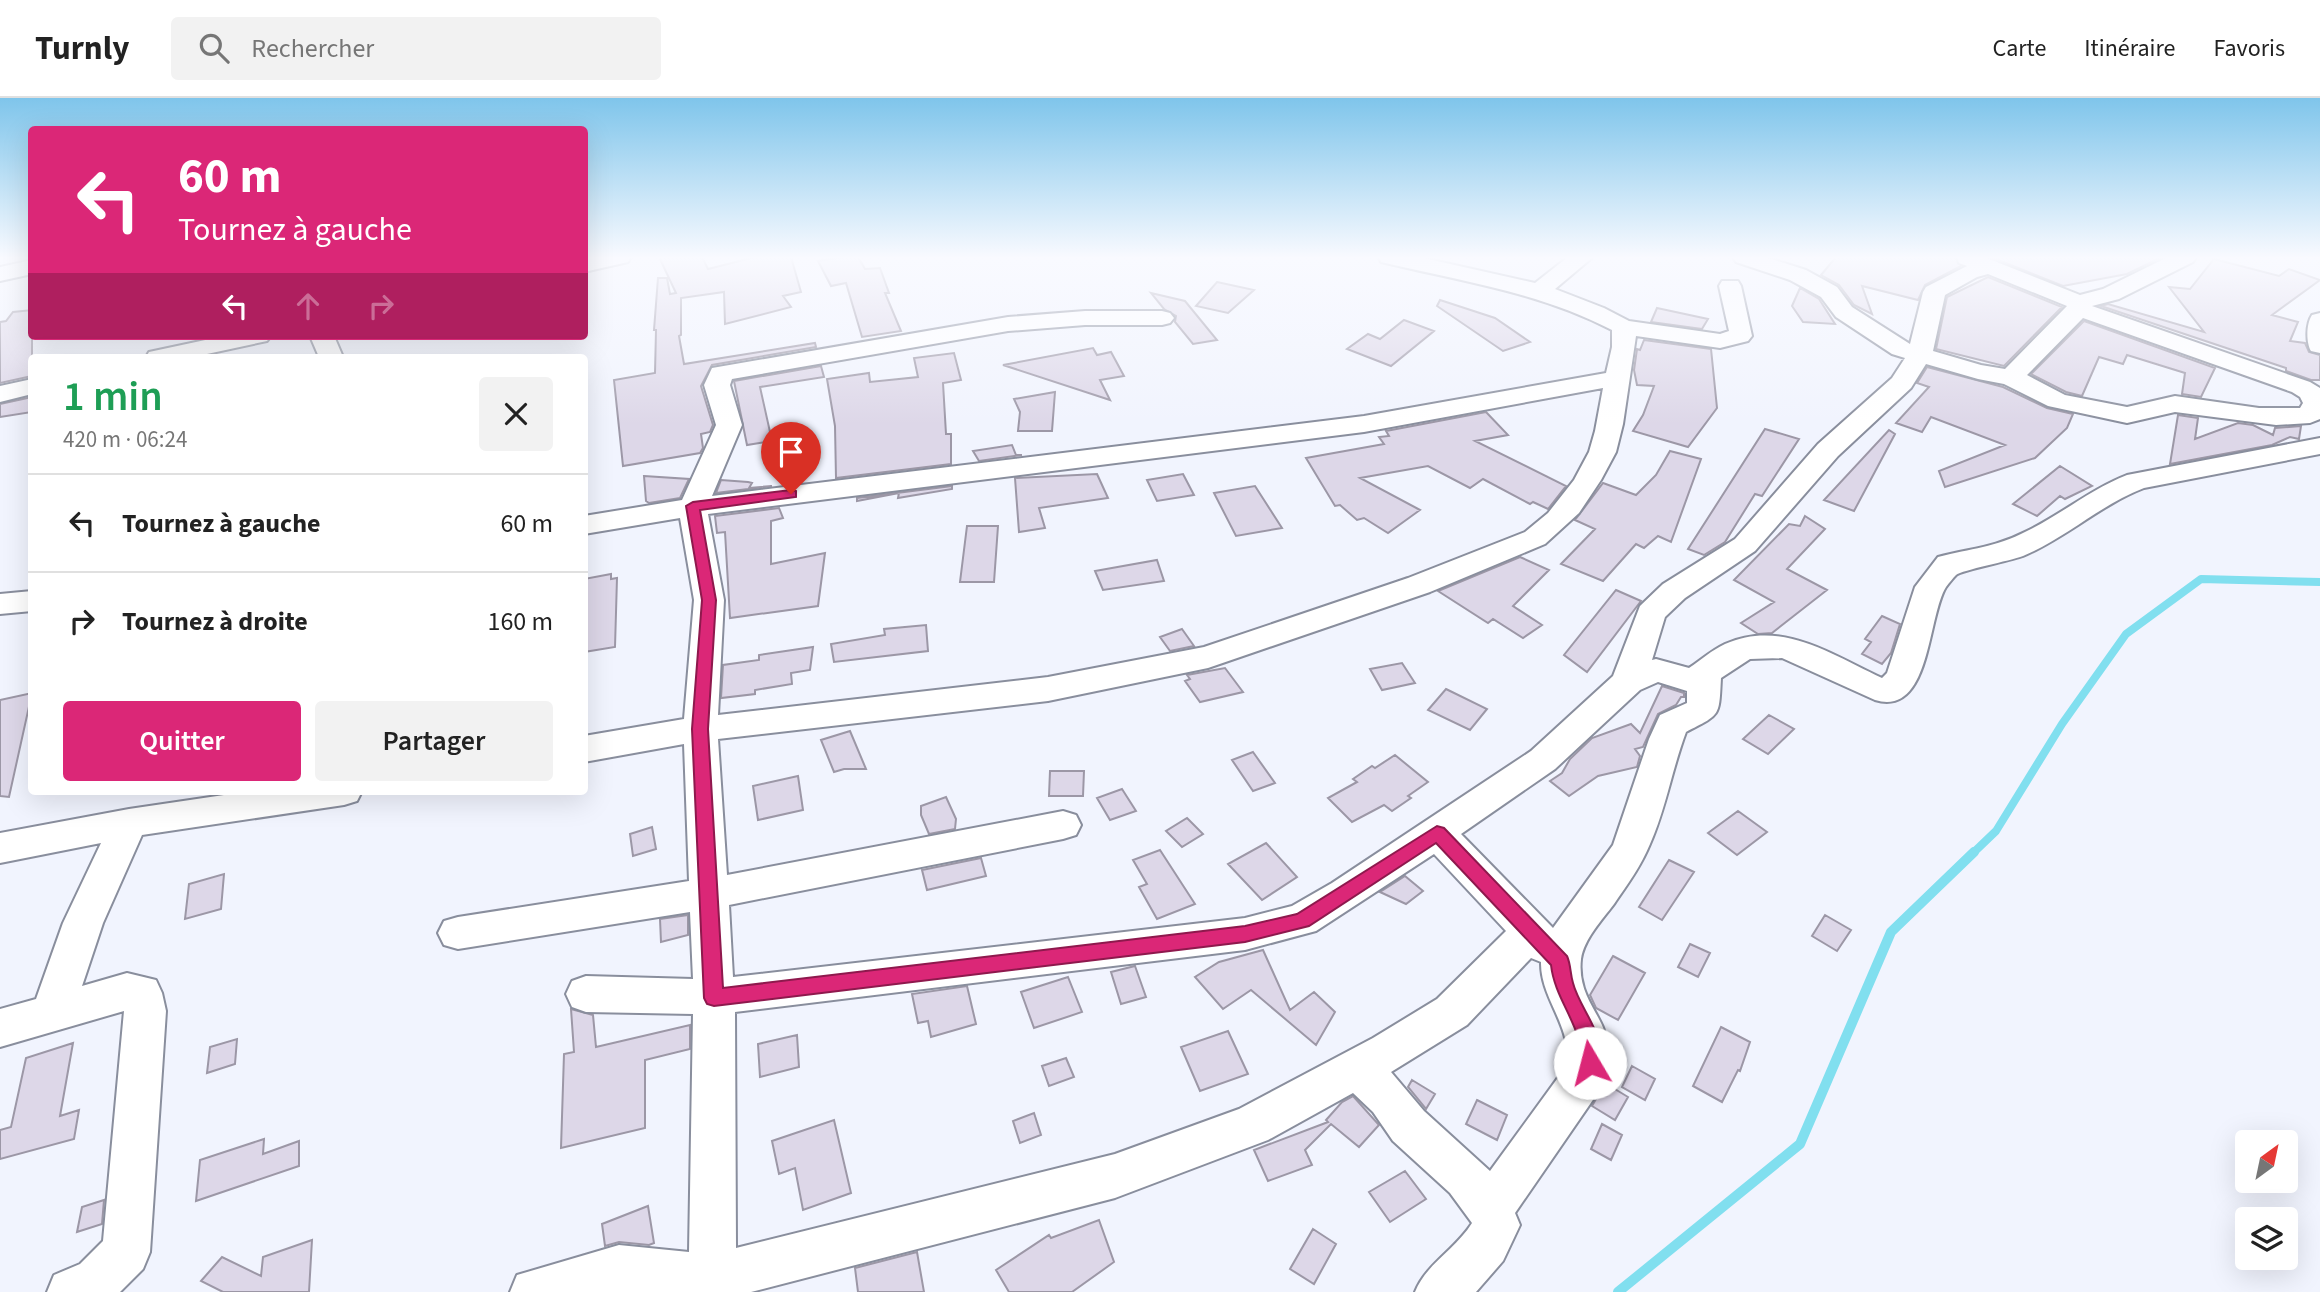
<!DOCTYPE html>
<html lang="fr">
<head>
<meta charset="utf-8">
<style>
	body { margin:0; font-family:"Source Sans 3",sans-serif; background:#f2f2f2; color:#222; height:100vh; display:flex; flex-direction:column; font-size:26px; white-space:nowrap }
	* { box-sizing:border-box; margin:0 }
	p { font-size:23px; color:#767676 }
	.icon { flex:none; width:38px; height:38px; fill:none; stroke:currentColor; stroke-width:2; stroke-linecap:round; stroke-linejoin:round }
	.map { position:relative; flex:1; overflow:hidden }
	.panel { position:absolute; left:28px; top:256px; width:560px; height:441px; display:flex; flex-direction:column; background:#fff; border-radius:7px; box-shadow:0 7px 28px #0002 }
	.panel>* { flex:none }
	.hud { position:absolute; left:28px; top:28px; width:560px; height:214px; border-radius:7px; box-shadow:0 7px 28px #0002; background:#db2777; color:#fff; overflow:hidden }
	.needle { width:46px; rotate:33deg }
	.tools { position:absolute; left:2235px; top:1032px; display:grid; gap:14px }
	.tools a { display:grid; place-items:center; width:63px; height:63px; border-radius:7px; background:#fff; box-shadow:0 7px 28px #0002; font-size:35px }
	.pin { position:absolute; display:grid; place-items:center; width:60px; height:60px; color:#fff; margin:-72px -30px; border-radius:50% 50% 50% 0; rotate:-45deg; box-shadow:0 0 7px #0007 }
	.pin .icon { rotate:45deg }
	.me { position:absolute; width:77px; margin:-38px; rotate:352deg; stroke-linejoin:round; filter:drop-shadow(0 0 5px #0008) }
	.turn { display:flex; align-items:center; gap:24px; height:147px; padding:0 35px; font-size:32px }
	.turn .icon { width:91px; height:91px; stroke-width:2.5 }
	.turn b { display:block; font-size:49px; line-height:60px }
	.lanes { display:flex; align-items:center; height:66px; padding:0 35px; background:#0003; justify-content:center; gap:35px; direction:ltr }
	.lanes .off { opacity:.35 }
	.round { display:grid; place-items:center; flex:none; width:74px; height:74px; border-radius:7px; background:#f2f2f2 }
	.headline { display:flex; align-items:center; justify-content:space-between; height:119px; padding:0 35px }
	h1 { font-size:42px; font-weight:600; line-height:52px; color:#1e9e55 }
	.primary-button { display:flex; gap:14px; margin-top:auto; padding:14px 35px }
	.primary-button a { flex:1; height:80px; border-radius:7px; background:#db2777; color:#fff; font-size:28px; font-weight:600; line-height:80px; text-align:center }
	.primary-button a+a { background:#f2f2f2; color:#222 }
	ul { padding:0; list-style:none }
	li { display:flex; align-items:center; gap:21px; height:98px; padding:0 35px; border-top:2px solid #e0e0e0 }
	li div { flex:1 }
	li b { display:block; font-size:26px }
	li em { font-style:normal }
	header { display:flex; align-items:center; gap:42px; box-sizing:border-box; height:98px; padding:0 35px; background:#fff; border-bottom:2px solid #e0e0e0 }
	header strong { font-size:33px }
	nav { display:flex; gap:38px; margin-inline-start:auto; font-size:24px }
	.search { width:490px; height:63px; background:#f2f2f2; display:flex; align-items:center; gap:18px; box-sizing:border-box; padding:0 24px; border-radius:7px; color:#767676; font-size:26px }
	.map>svg:first-child { display:block }
	.lines { fill:none; stroke-linecap:round; stroke-linejoin:round }
	.stream-far1 { stroke:#81dfef; stroke-width:8 }
	.stream { stroke:#81dfef; stroke-width:10 }
	.building { fill:#ddd7e8; stroke:#9c97a6; stroke-width:2 }
	.street-casing { stroke:#898e9d; stroke-width:4 }
	.street { fill:#fff; fill-rule:evenodd }
	.route { fill:#db2777; stroke:#8e194d; stroke-width:2 }
</style>
</head>
<body>
<header>
<strong>Turnly</strong>
<div class="search"><svg class="icon" aria-label="search" viewBox="0 0 24 24"><circle cx="10" cy="10" r="6"/><path d="M15 15l6 6"/></svg>Rechercher</div>
<nav><a>Carte</a><a>Itinéraire</a><a>Favoris</a></nav>
</header>
<div class="map">
<svg width="2320" height="1194" viewBox="0 0 2320 1194">
	<rect width="100%" height="100%" fill="#f1f4fe"/>
	<g class="lines">
		<path class="stream-far1" d="M1972 756 1996 733 2062 626 2126 536 2201 481 2320 484"/>
		<path class="stream" d="M1618 1194 1800 1046 1891 834 1974 754"/>
	</g>
	<path class="building" d="M659 159H702L708 171 755 159H791L801 194 783 198 791 209 725 226 724 194 681 200V237L679 238 684 266 815 245 816 249 712 267 701 288 713 327 710 334 701 336 703 350 700 355 623 368 614 282 655 275 656 232H654L658 180H667L670 196 676 195Z
		M842 159H858L865 171 880 170 889 195H885L901 233 862 239 846 185 831 188 818 163Z
		M1836 159H1955L1961 168 1925 187 1918 202 1862 188 1872 216 1854 207 1839 187 1821 177Z
		M1991 159H2159L2160 160 2127 176 2063 188Z
		M2214 161 2279 178 2289 171 2320 182 2272 217 2298 224 2290 243 2305 245 2309 254 2320 257V282H2311L2286 273V270L2101 208 2108 206 2204 234 2169 189 2190 191Z
		M1988 179 2062 209 2004 268 1936 251 1947 199Z
		M1217 184 1254 192 1228 215 1196 208Z
		M1800 190 1819 201 1835 226 1803 224 1792 208Z
		M1151 195 1185 203 1217 242 1193 246 1175 224 1176 218 1164 211Z
		M1440 202 1495 220 1530 244 1503 253 1437 208Z
		M1657 210 1708 221 1702 231 1651 224Z
		M32 212V278L0 285V224L6 223 13 214Z
		M1404 222 1434 233 1391 268 1347 251 1368 236 1380 241Z
		M2084 223 2215 270 2201 299 2182 296 2185 275 2127 257 2123 266 2099 259 2082 298 2066 294 2031 276Z
		M1644 242 1711 251 1717 310 1688 349 1633 333 1643 317 1654 288 1637 287 1634 272 1637 251 1640 252Z
		M1093 250 1097 257 1111 254 1124 278 1100 282 1110 302 1003 267Z
		M954 255 961 282 943 285 946 336H951V366L836 380 835 328 827 281 869 275 870 284 918 279 914 260Z
		M821 268 824 279 760 289 772 343 747 347 734 283Z
		M1927 269 2003 289 2047 310 2073 316 2067 330 2035 360 1945 389 1939 373 2005 347 1931 319 1922 334 1896 325 1929 289 1917 285Z
		M1055 294 1052 333H1018L1020 314 1014 301Z
		M32 299V314L0 319V306Z
		M1486 314 1508 337 1475 343 1566 388 1548 411 1533 404 1530 406 1483 381 1470 390 1428 368 1360 380 1420 412 1388 435 1364 420 1357 422 1340 407 1335 408 1306 360 1384 346 1379 339 1389 338 1386 333Z
		M2178 317 2198 320 2195 341 2238 325 2253 327 2273 337 2275 330 2301 328 2299 341 2290 339 2272 347 2170 366Z
		M1765 331 1799 341 1762 398 1755 396 1725 444 1704 457 1688 451Z
		M1889 332 1895 336 1854 413 1824 402Z
		M1012 347 1016 357H1022L979 363 973 353Z
		M1670 353 1701 361 1671 444 1658 438 1644 450 1636 446 1603 483 1561 466 1595 431 1575 422 1603 385 1636 397 1656 377Z
		M2060 368 2092 388 2065 401 2060 398 2037 418 2013 406Z
		M1097 376 1108 400 1039 410 1045 430 1019 434 1015 380Z
		M1183 376 1194 397 1157 403 1147 382Z
		M644 378 689 381 680 400 649 405 646 403Z
		M721 382 748 384 752 385 749 390 772 388 716 395Z
		M952 388V391L898 400 899 395 857 403V400Z
		M1255 388 1282 430 1236 438 1214 395Z
		M779 410 783 420 771 423V466L825 455 818 508 730 520 725 434 717 435 715 418Z
		M1805 418 1825 431 1787 471 1827 492 1772 535 1758 536 1741 525 1774 504 1734 482 1789 426 1800 428Z
		M967 428H998L994 484H960Z
		M1520 459 1549 472 1513 508 1542 527 1523 540 1493 521 1488 525 1438 493Z
		M1157 462 1164 483 1103 492 1095 473Z
		M611 476V481L617 480 615 549 584 554V481Z
		M1616 492 1641 503 1587 574 1564 557Z
		M1882 518 1900 526 1891 555 1882 566 1862 556 1871 544 1865 541Z
		M926 527 928 553 834 564 831 546 885 537 884 531Z
		M1182 531 1194 548 1170 553 1160 539Z
		M813 549 810 572 791 575 792 586 755 592V596L721 600 723 567 759 562V557Z
		M1402 565 1415 585 1382 592 1370 571Z
		M1225 570 1243 594 1200 604 1185 583 1190 581 1187 577Z
		M1662 588 1684 595V599H1681L1676 607 1658 616 1643 649 1635 651 1640 658 1637 669 1598 678 1569 698 1550 683 1562 675 1570 661 1592 640 1631 626 1640 635Z
		M1446 591 1487 611 1470 632 1428 612Z
		M32 595 9 699 0 698V602Z
		M1769 617 1794 631 1768 656 1743 641Z
		M850 633 866 671H844L834 674 821 642Z
		M1253 654 1275 685 1253 693 1232 662Z
		M1395 657 1428 684 1408 698 1411 700 1392 713 1384 707 1352 724 1328 700 1357 684 1353 681 1372 668 1375 670Z
		M1050 673H1084L1083 698H1049Z
		M798 678 803 712 758 722 753 688Z
		M1122 691 1136 713 1110 722 1097 700Z
		M946 699 956 721 955 731 929 736 921 717V708Z
		M1738 713 1767 734 1737 757 1708 735Z
		M1187 720 1203 736 1182 749 1166 733Z
		M652 729 656 751 633 758 630 736Z
		M1266 745 1297 779 1262 802 1228 766Z
		M1160 752 1195 806 1157 821 1139 789 1147 786 1133 762Z
		M981 760 986 778 927 792 922 772Z
		M1669 762 1694 774 1662 822 1639 809Z
		M224 776 221 811 185 821 189 786Z
		M1405 778 1423 793 1406 806 1380 794Z
		M688 817V837L661 844 660 821Z
		M1825 817 1851 832 1837 853 1812 838Z
		M1690 846 1710 855 1698 879 1678 869Z
		M1263 852 1290 912 1314 894 1335 914 1316 947 1251 892 1223 911 1195 879 1219 864Z
		M1613 858 1645 875 1618 922 1596 910 1590 897Z
		M1135 868 1146 899 1121 906 1111 874Z
		M1068 879 1082 914 1034 930 1021 894Z
		M967 888 976 926 931 939 928 923 918 925 912 896Z
		M571 911 593 917 596 949 690 927V951L645 962V1030L561 1050 564 956 574 954Z
		M1721 929 1750 944 1740 973 1738 972 1722 1004 1693 988Z
		M1228 933 1248 976 1200 993 1181 949Z
		M797 937 799 969 760 979 758 946Z
		M237 941 235 966 207 975 210 949Z
		M73 945 60 1018 79 1012 74 1041 0 1061V1032L11 1029 26 960Z
		M1066 960 1074 979 1049 988 1042 968Z
		M1632 968 1655 981 1645 1002 1622 989Z
		M1412 982 1435 996 1426 1011 1408 989Z
		M1605 985 1628 999 1615 1022 1592 1008Z
		M1353 998 1379 1027 1359 1049 1331 1026 1305 1052 1312 1067 1268 1083 1254 1052 1328 1024 1326 1022 1342 1004Z
		M1477 1002 1507 1017 1497 1042 1466 1026Z
		M1034 1015 1041 1037 1020 1045 1013 1023Z
		M834 1022 851 1095 803 1112 795 1070 779 1076 772 1043Z
		M1602 1026 1622 1037 1611 1062 1591 1051Z
		M264 1041 263 1056 299 1043V1068L196 1103 200 1062Z
		M1405 1073 1426 1101 1390 1124 1369 1094Z
		M104 1102 102 1126 77 1134 82 1109Z
		M648 1108 654 1145 649 1147 619 1144 605 1148 602 1126Z
		M1099 1122 1114 1164 1072 1194H1009L996 1172 1049 1137 1051 1140Z
		M1313 1131 1336 1146 1314 1186 1290 1171Z
		M312 1142 309 1194H223L201 1183 222 1159 261 1178 263 1159Z
		M917 1154 924 1194H858L855 1170Z"/>
	<g class="lines">
		<g class="street-casing">
			<path id="street" d="M591 159H631L628 164 584 174V160Z
				M1378 159H1419L1535 185 1568 159H1593L1555 191 1604 210 1629 223 1720 236 1729 233 1719 188 1722 183H1738L1741 188 1752 238 1748 243 1720 250 1636 238 1623 326 1616 354 1601 382 1579 415 1545 446 1430 494 1208 570 1048 603 718 641 727 777 1063 713 1076 717 1081 727 1076 737 1063 741 729 807 733 879 1245 820 1292 808 1332 785 1531 653 1613 578 1640 508 1663 486 1735 441 1818 346 1892 280 1905 260 1892 256 1836 219 1821 199 1790 182 1736 164 1733 159H1765L1806 172 1837 189 1852 209 1910 246 1923 194 1926 189 1967 168 1959 165 1957 159H1984L2080 197 2103 191 2168 159H2196L2193 164 2119 201 2092 208 2310 284 2320 290V321L2310 325 2276 327 2175 314 2127 325 2048 308 2004 286 1978 281 1926 266 1911 290 1838 358 1755 453 1685 500 1665 519 1652 562 1656 561 1689 570C1701 562 1712 552 1725 546 1782 521 1832 557 1882 580L1887 575 1915 489 1938 459C1972 450 1994 450 2027 433 2062 416 2091 391 2127 377L2320 340V356L2144 390C2100 407 2066 440 2023 458 2010 463 1962 472 1956 477 1953 480 1949 485 1946 489 1927 519 1931 619 1875 602L1782 560 1750 561 1721 580C1719 619 1721 616 1686 634 1672 671 1666 710 1650 746 1641 768 1627 787 1614 806 1602 822 1584 841 1581 861 1575 915 1630 925 1599 993L1515 1115 1520 1127 1503 1163 1476 1194H1415C1426 1166 1456 1151 1472 1125L1450 1095 1393 1043 1373 1014 1353 995 1268 1042 1115 1100 751 1194H510L517 1177 619 1147 689 1154 693 916 586 914 572 909 566 896 572 883 586 878 693 881 690 814 458 851 444 847 438 835 444 823 458 819 689 783 684 646 584 664V638L684 621 694 502 680 420 584 436V418L682 402 716 327 704 287 712 270 1008 219 1085 213H1162L1170 215 1174 220 1170 225 1162 227H1085L1008 233 732 281 730 287 742 327 712 398 1364 318 1606 275 1612 249V232C1539 194 1460 183 1381 164ZM1988 176 2067 208 2005 271 1981 267 1933 253 1945 197 1977 179ZM2083 220 2292 294 2300 299 2303 305 2300 310H2259L2175 298 2127 309 2065 297 2027 277ZM1603 290 1595 333 1589 354 1574 382 1548 415 1525 434 1408 480 1204 549 1048 579 718 617 724 502 708 416 1364 334ZM1658 584 1687 593V605L1660 617 1649 641 1613 747 1553 830 1461 736 1555 671 1640 592ZM1434 756 1506 833 1437 901 1373 940 1239 1011 1115 1056 736 1150 735 914 1245 852 1316 833ZM1531 860 1541 864C1540 902 1576 932 1565 970L1490 1073 1424 1013 1391 974 1467 927Z
				M32 162V176L0 183V169Z
				M2320 215V255L2311 253C2306 245 2306 226 2312 217Z
				M224 238H271L267 243 193 259H146L149 254Z
				M310 238H334L343 259H319Z
				M32 281V296L0 304V288Z
				M32 493V513L0 516V496Z
				M251 693H362L357 703 344 707 142 737 103 825 82 888 127 875 156 882 162 895 166 913 150 1154 143 1171 120 1194H47L54 1177 80 1166 103 1143 124 913 0 949V911L36 901 63 825 101 745 0 765V735L129 711Z"/>
		</g>
		<use href="#street" class="street"/>
	</g>
	<linearGradient id="sky" x2="0" y2="1"><stop stop-color="#7fc5eb"/><stop offset="0.49" stop-color="#f9faff"/><stop offset="1" stop-color="#f9faff" stop-opacity="0"/></linearGradient>
	<rect width="2320" height="326" fill="url(#sky)"/>
	<path class="route" d="M791 392 796 393V399L700 412 716 502 708 631 723 890 1245 828 1297 816 1437 728 1444 730 1567 858C1571 867 1570 875 1573 885 1580 913 1611 941 1597 972L1590 975 1582 972C1577 961 1581 950 1578 939 1570 914 1554 894 1551 867L1436 745 1309 828 1245 844 714 908 707 906 704 900 692 631 702 502 686 408 693 404Z"/>
</svg>
<div class="tools">
<a><svg class="needle" viewBox="-14 -14 28 28"><path d="M0-13l5 13h-10z" fill="#e53935"/><path d="M0 13l5-13h-10z" fill="#767676"/></svg></a>
<a><svg class="icon" aria-label="layers" viewBox="0 0 24 24"><path d="M12 4l9 5-9 5-9-5zM3 14l9 5 9-5"/></svg></a>
</div>
<div class="pin" style="left:791px;top:396px;background:#d93025"><svg class="icon" aria-label="arrive" viewBox="0 0 24 24"><path d="M6 21V4h12l-3 4 3 4H6"/></svg></div>
<svg class="me" style="left:1590px;top:965px" viewBox="-20 -20 40 40"><circle r="19" fill="#fff"/><path d="M0-13L10 11 0 6-10 11z" fill="#db2777"/></svg>
<div class="hud">
<div class="turn"><svg class="icon" aria-label="left" viewBox="0 0 24 24"><path d="M17 20v-9H6M10 6l-5 5 5 5"/></svg><div><b>60 m</b>Tournez à gauche</div></div>
<div class="lanes"><svg class="icon" aria-label="left" viewBox="0 0 24 24"><path d="M17 20v-9H6M10 6l-5 5 5 5"/></svg><svg class="icon off" aria-label="ahead" viewBox="0 0 24 24"><path d="M12 20V5M6 11l6-6 6 6"/></svg><svg class="icon off" aria-label="right" viewBox="0 0 24 24"><path d="M7 20v-9h11M14 6l5 5-5 5"/></svg></div>
</div>
<section class="panel">
<div class="headline"><div><h1>1 min</h1><p>420 m · 06:24</p></div><a class="round"><svg class="icon" aria-label="close" viewBox="0 0 24 24"><path d="M6 6l12 12M18 6L6 18"/></svg></a></div>
<ul>
<li><svg class="icon" aria-label="left" viewBox="0 0 24 24"><path d="M17 20v-9H6M10 6l-5 5 5 5"/></svg><div><b>Tournez à gauche</b></div><em>60 m</em></li>
<li><svg class="icon" aria-label="right" viewBox="0 0 24 24"><path d="M7 20v-9h11M14 6l5 5-5 5"/></svg><div><b>Tournez à droite</b></div><em>160 m</em></li>
</ul>
<div class="primary-button"><a>Quitter</a><a>Partager</a></div>
</section>
</div>
</body>
</html>
